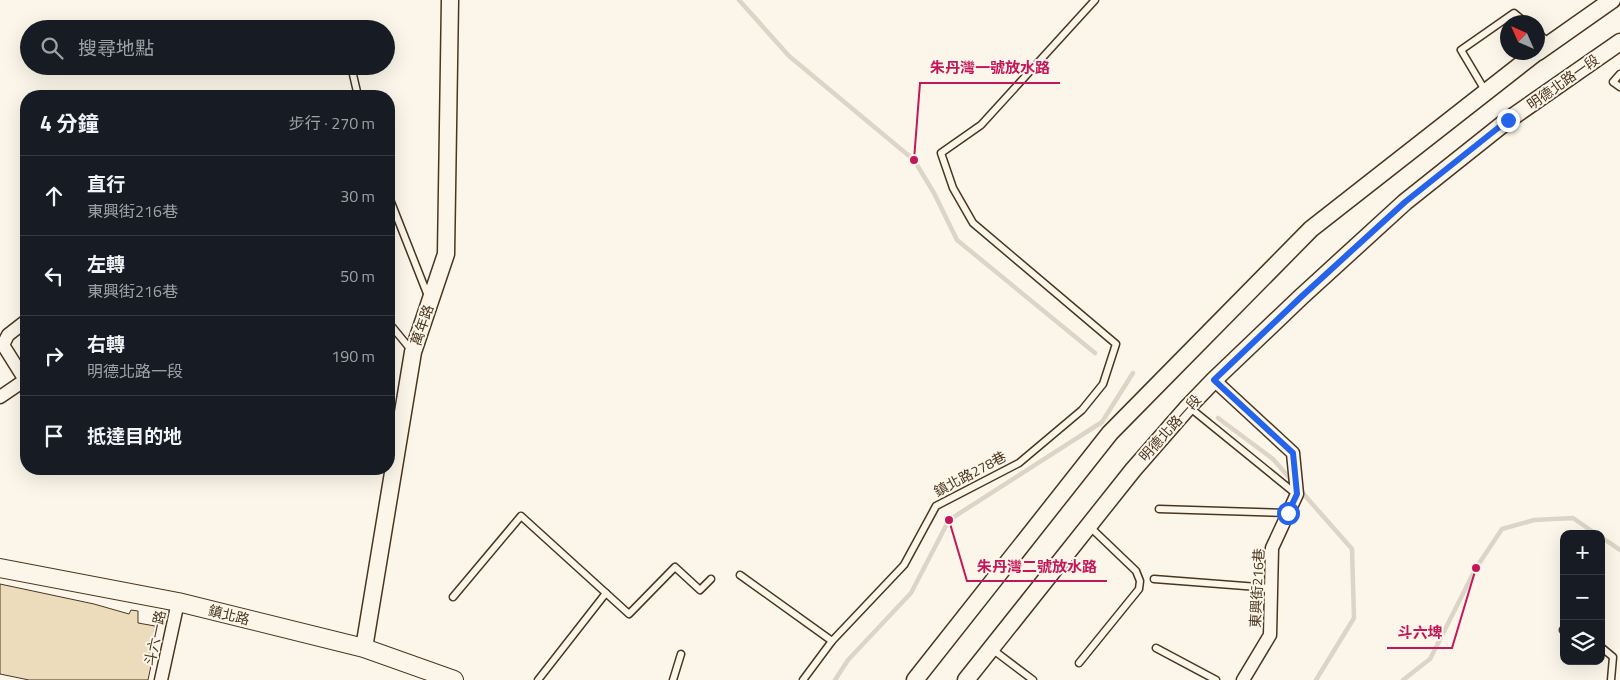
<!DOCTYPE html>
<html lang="zh-TW">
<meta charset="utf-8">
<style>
:root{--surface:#171b24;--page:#20242c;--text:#f1f3f6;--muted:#9ea1a6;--line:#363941}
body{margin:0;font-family:"Titillium Web","Noto Sans TC",sans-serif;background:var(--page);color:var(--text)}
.controls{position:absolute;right:15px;bottom:15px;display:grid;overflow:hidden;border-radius:10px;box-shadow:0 5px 20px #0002}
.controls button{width:45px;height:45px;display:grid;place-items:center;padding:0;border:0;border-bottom:1px solid var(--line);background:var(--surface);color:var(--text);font:25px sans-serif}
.compass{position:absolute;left:1500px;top:15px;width:45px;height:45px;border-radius:50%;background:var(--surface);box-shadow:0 5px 20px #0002;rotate:315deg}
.stop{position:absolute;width:15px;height:15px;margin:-11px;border:4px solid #2563eb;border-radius:50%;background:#fff}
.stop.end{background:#2563eb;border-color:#fff;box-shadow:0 1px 5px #0008}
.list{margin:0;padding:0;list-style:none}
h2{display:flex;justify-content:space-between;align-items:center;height:65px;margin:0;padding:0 20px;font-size:21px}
h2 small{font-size:16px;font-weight:400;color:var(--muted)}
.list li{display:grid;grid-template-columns:32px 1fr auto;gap:15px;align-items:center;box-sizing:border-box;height:80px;padding:0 20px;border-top:1px solid var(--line)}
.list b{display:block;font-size:19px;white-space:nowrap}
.list p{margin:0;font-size:16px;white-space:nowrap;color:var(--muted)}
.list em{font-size:16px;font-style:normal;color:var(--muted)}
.icon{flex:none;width:28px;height:28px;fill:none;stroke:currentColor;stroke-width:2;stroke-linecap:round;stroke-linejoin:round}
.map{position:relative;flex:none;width:1620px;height:680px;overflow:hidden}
.search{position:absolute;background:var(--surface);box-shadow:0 5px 20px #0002;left:20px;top:20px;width:375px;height:55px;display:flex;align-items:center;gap:12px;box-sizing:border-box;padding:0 18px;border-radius:28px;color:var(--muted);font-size:19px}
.panel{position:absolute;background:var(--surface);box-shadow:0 5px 20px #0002;left:20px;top:90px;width:375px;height:385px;border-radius:20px}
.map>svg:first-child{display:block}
</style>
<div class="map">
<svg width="1620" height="680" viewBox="0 0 1620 680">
<rect width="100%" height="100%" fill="#fbf6e9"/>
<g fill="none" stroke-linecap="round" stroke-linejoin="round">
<!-- stream -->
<g stroke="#dcd4c6" stroke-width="4.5">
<polyline points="739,0 789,56 914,160 934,193 957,240 1095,353"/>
<polyline points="1218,418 1273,459 1293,482"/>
<polyline points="1300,490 1352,549 1354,618 1316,680"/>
<polyline points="1601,537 1620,550"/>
<polyline points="835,680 848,660 911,593 949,520 1102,422 1133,373"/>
<polyline points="1403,680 1430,659 1476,568 1502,529 1534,520 1573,518 1596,534"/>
</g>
</g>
<!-- building -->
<polygon fill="#ecdcbc" stroke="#4a3520" points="0,584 94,604 129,614 131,610 138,611 138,623 155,626 149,660 152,661 148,680 29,680 0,674"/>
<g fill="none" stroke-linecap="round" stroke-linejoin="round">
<defs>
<g id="service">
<polyline points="1538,33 1549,43"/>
<polyline points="351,66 358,96"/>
<polyline points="1620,74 1613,82 1620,87"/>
<polyline points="1486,92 1461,50 1514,13 1525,22"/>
<polyline points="389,197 428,296"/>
<polyline points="389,323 412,351"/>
<polyline points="1189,407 1296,494"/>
<polyline points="1159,509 1288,513"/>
<polyline points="740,575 832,641"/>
<polyline points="1154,579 1271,588"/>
<polyline points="453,597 521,516 629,614 675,567 700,590 711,579"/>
<polyline points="1563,630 1564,630"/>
<polyline points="1601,647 1613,657 1611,680"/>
<polyline points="1156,648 1216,680"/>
<polyline points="992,649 1033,680"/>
<polyline points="1079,663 1139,589 1140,581 1136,571 1089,526"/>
<polyline points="538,680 606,593"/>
<polyline points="673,680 681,654"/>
<polyline points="803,680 832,641 904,565 936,506 1019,463 1082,410 1103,384 1116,344 973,223 953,188 941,153 981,125 1095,0"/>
</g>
<g id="minor">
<polyline points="1214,380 1293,453 1297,494 1272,548 1270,635 1243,680"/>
<polyline points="0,397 25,380 3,345 8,335 26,321"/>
<polyline points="161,680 178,602"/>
</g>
<g id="tertiary">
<polyline points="1538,52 1612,0"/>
<polyline points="364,648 413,352 446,254 450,0"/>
<polyline points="915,680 1110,433 1311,229 1537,52"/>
<polyline points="966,680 1133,470 1188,407 1214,380 1301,297 1405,202 1508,120 1620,42"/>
</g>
<polyline id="secondary" points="0,568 178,602 364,648 454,680"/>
</defs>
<!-- service casing -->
<use href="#service" stroke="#4a3520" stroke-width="9"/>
<!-- minor casing -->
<use href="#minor" stroke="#4a3520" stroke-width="15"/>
<!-- tertiary casing -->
<use href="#tertiary" stroke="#4a3520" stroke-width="19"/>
<!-- secondary casing -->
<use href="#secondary" stroke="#4a3520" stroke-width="20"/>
<!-- service -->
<use href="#service" stroke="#fbf6e9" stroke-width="6"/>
<!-- minor -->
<use href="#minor" stroke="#fbf6e9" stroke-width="12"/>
<!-- tertiary -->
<use href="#tertiary" stroke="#fbf6e9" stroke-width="16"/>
<!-- secondary -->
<use href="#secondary" stroke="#fbf6e9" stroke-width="18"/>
</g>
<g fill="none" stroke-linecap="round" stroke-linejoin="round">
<!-- route -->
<polyline stroke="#2563eb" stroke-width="6" points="1288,513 1297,494 1293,453 1214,380 1301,297 1405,202 1508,120"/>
</g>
<g text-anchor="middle" stroke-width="4" stroke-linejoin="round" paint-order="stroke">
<!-- street labels -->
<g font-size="14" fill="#4a3520" stroke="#fbf6e9">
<text transform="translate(1563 82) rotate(-35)" y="5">明德北路一段</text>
<text transform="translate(422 325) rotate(-71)" y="5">萬年路</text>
<text transform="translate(1170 428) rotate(-48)" y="5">明德北路一段</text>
<text transform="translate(970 474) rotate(-28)" y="5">鎮北路278巷</text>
<text transform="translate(1257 588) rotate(-87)" y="5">東興街216巷</text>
<text transform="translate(229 615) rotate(14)" y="5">鎮北路</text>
<text transform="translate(155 638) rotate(-78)" y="5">斗六一路</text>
</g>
</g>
<!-- callouts -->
<path fill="none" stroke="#c2185b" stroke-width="2" d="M914 160L920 83H1060M949 520L967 581H1107M1476 568L1452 648H1387"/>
<g fill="#c2185b" stroke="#fbf6e9" stroke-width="2">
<circle cx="914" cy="160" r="5"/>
<circle cx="949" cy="520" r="5"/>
<circle cx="1476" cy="568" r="5"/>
</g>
<g font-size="15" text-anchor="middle" font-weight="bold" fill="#c2185b" stroke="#fbf6e9" stroke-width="4" stroke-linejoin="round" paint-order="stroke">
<text x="990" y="73">朱丹灣一號放水路</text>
<text x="1037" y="572">朱丹灣二號放水路</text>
<text x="1420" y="638">斗六埤</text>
</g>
</svg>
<div class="controls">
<button>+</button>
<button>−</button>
<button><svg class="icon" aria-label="layers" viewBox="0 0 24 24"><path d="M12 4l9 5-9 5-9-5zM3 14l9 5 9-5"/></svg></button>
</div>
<svg class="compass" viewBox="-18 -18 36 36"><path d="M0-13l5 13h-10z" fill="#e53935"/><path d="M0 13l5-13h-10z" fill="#9ea1a6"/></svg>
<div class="stop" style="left:1288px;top:513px"></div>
<div class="stop end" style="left:1508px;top:120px"></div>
<div class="search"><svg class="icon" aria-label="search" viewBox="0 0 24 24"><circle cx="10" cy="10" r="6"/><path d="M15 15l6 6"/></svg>搜尋地點</div>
<section class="panel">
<h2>4 分鐘<small>步行 · 270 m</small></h2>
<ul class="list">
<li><svg class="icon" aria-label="ahead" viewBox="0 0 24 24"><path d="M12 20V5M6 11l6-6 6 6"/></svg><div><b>直行</b><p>東興街216巷</p></div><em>30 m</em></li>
<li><svg class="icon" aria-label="left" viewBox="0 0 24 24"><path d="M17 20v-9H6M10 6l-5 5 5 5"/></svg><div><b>左轉</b><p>東興街216巷</p></div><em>50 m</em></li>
<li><svg class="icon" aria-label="right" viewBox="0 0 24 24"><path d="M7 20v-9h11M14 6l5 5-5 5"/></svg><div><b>右轉</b><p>明德北路一段</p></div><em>190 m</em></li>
<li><svg class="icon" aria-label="arrive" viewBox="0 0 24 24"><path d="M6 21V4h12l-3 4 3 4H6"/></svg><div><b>抵達目的地</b></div></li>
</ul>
</section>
</div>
